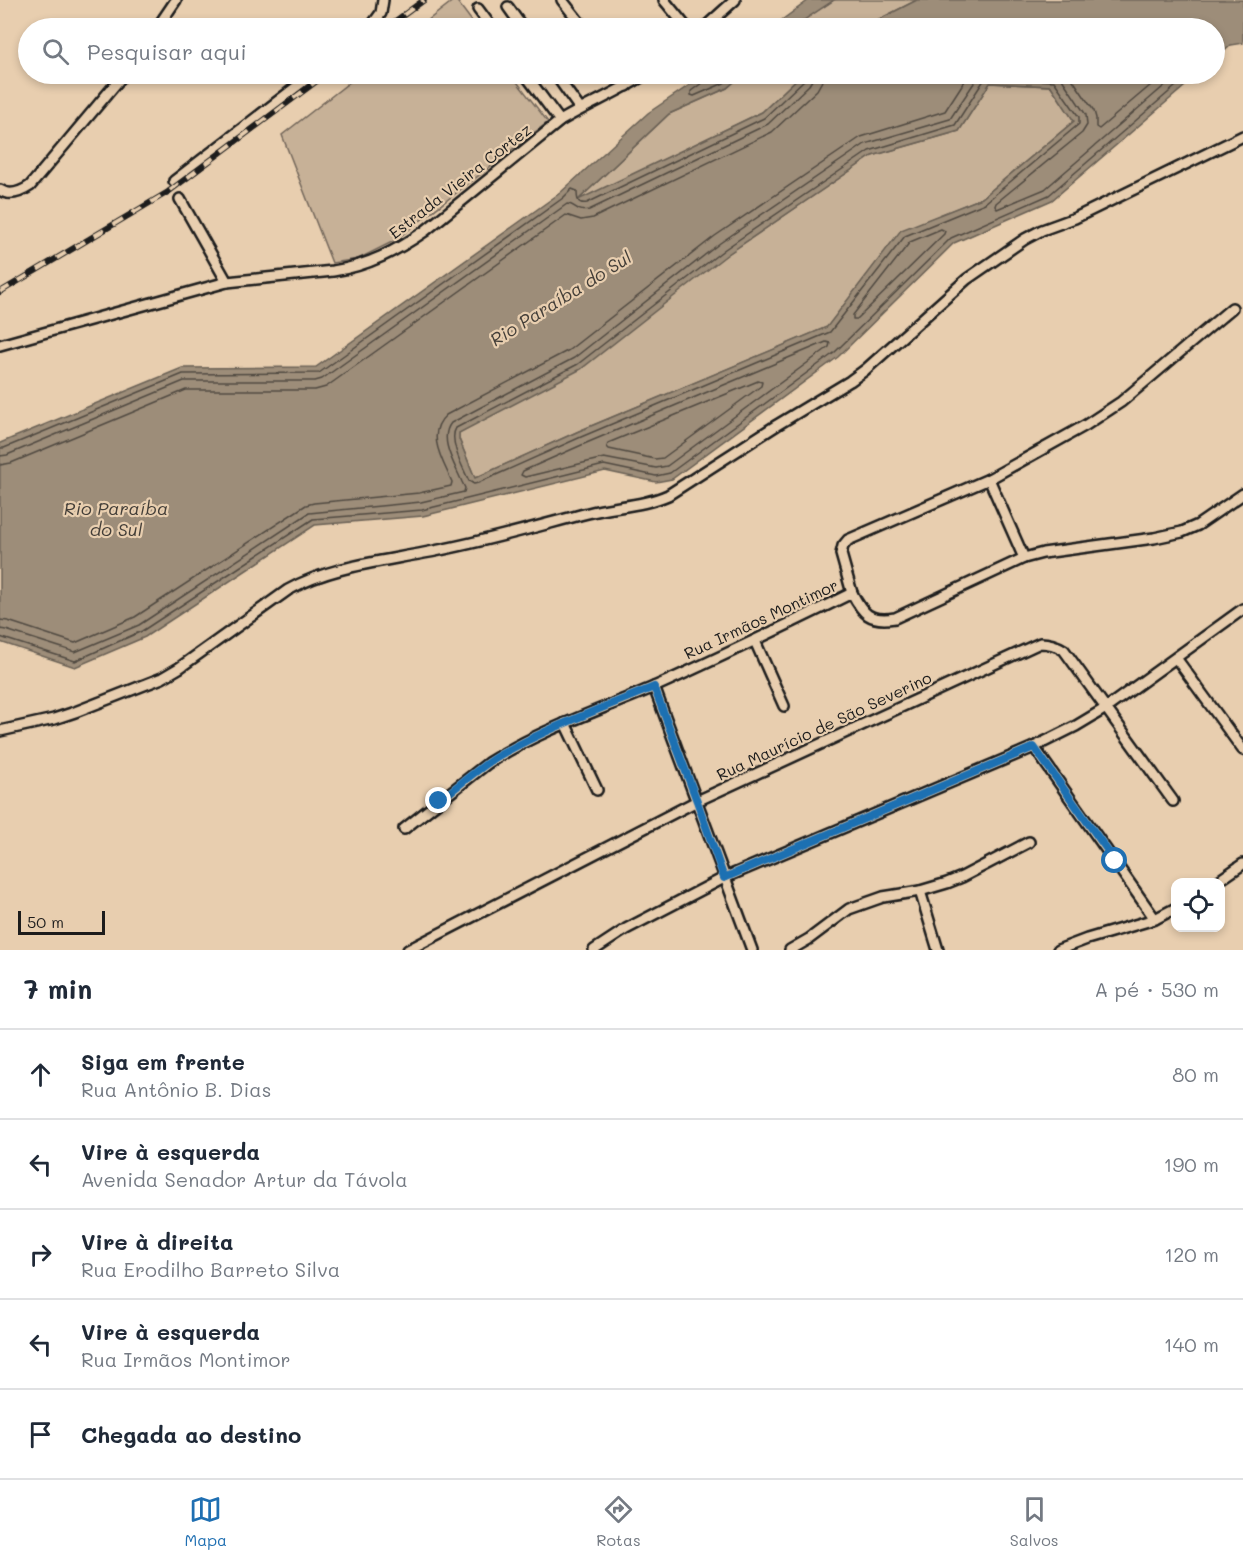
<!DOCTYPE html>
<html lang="pt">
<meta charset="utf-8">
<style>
:root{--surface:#fff;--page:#f2f2f3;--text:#1f2937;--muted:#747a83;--line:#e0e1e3;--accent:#1f6fb2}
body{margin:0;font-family:Mali,sans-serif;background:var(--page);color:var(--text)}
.controls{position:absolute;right:18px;bottom:18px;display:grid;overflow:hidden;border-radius:12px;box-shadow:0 3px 9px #0003}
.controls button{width:54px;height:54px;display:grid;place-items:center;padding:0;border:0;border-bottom:2px solid var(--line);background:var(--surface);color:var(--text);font:30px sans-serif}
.scale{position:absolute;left:18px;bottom:15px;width:87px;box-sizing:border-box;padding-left:6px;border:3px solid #1c1c1c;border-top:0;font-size:16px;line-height:21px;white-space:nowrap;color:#1c1c1c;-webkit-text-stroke:4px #e8ceaf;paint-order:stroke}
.stop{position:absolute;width:18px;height:18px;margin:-14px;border:4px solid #1f6fb2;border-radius:50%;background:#fff}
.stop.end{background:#1f6fb2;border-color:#fff;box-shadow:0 2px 6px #0008}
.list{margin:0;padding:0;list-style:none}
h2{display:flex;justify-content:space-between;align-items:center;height:78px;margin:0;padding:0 24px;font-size:26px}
h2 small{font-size:20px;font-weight:400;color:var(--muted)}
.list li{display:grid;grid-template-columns:39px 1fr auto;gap:18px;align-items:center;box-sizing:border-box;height:90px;padding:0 24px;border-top:2px solid var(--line)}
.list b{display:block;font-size:22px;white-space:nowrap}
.list p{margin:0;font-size:20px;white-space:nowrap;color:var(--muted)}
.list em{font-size:20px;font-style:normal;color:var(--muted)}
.icon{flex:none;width:33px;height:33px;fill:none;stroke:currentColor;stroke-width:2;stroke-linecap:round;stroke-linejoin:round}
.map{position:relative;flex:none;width:1243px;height:950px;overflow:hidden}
.search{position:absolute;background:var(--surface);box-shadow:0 3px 9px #0003;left:18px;right:18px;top:18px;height:66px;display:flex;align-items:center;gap:15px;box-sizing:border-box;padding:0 21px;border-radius:33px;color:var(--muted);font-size:22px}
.sheet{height:528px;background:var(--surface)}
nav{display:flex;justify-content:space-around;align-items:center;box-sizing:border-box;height:84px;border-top:2px solid var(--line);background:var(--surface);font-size:16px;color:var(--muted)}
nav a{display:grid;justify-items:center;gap:3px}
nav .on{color:var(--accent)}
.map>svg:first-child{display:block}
</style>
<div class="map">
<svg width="1243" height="950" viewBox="0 0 1243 950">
<rect width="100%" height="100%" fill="#e8ceaf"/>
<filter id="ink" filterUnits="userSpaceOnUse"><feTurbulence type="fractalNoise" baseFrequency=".0167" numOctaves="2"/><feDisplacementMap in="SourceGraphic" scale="12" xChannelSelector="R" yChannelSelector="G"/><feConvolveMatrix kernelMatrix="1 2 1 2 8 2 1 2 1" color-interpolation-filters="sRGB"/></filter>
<g filter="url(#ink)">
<!-- green -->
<g fill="#c7b197" stroke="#72665a" stroke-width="1.5">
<polygon points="454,0 456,0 477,28 418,28"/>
<polygon points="834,0 917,0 862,28 794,28 804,20"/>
<polygon points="360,74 511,74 548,122 394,241 358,259 332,263 282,135"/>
<polygon points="743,74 802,74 762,112 576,202 669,114 727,88"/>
<polygon points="990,83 1051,86 1074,121 982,198 901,231 827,327 579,431 475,478 459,439 459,433 728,254 872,156 959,131"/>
</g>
<!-- water -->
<g fill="#9d8d79" stroke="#696054" stroke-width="1.5" fill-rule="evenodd">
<polygon points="809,0 834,0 804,20 794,28 771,28"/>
<polygon points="917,0 1243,0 1243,43 1231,45 1215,60 1214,28 862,28"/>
<path d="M706,74H743L727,88L669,114L578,200L762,112L802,74H1199L1052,200L954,243L838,357L672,479L656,482L605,471L423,516L315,525L145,637L75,667L0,642V443L182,368L316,367L560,193L648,113ZM990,83L1051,86L1074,121L982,198L901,230L827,327L579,431L475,478L459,439V433L581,369L728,254L872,156L959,131Z"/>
</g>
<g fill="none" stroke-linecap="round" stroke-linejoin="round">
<!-- shore -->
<g stroke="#504941" stroke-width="1.5">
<polyline points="708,74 706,80 691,91 691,95 694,96 724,83 734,74"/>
<polyline points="1054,74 1062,79 1086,115 1087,125 1082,133 996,203 995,206 997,209 1045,189 1178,74"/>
<polyline points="1069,74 1094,111 1096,118 1096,127 1099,129 1164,74"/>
<path d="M988,77L1054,81L1079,117V124L985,203L905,236L830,332L581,437L478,483L474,484L469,481C463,468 448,440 456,428L578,364L725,249L869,151L955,125L984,80Z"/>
<polygon points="941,229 945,231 944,234 857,319 853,319 853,315 910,242"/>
<polygon points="826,342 830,343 829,347 667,466 656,468 604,458 525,477 521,475 523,471 584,444"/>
<polygon points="758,381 762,382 761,386 663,458 655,459 609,449 607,447 608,443"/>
<path d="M0,448H4L183,374L319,373L563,198L572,189L577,191C577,198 577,205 587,203L764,118L804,80L806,74"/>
<path d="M0,456L7,455L184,381H315L322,379L567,204C576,204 577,213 589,210L768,124L809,85L812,80L813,74"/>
<polyline points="0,465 11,463 186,390 315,390 326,387 566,215 581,220 593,218 772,132 817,90 822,81 822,74"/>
<path d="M0,620L8,621L75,643L135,617L306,505L314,503L419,493L451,486L452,482C443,461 425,434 446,415L569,350L715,236L861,137L945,111L969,74"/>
<path d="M0,629L6,630L75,652L139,625L309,513L421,502L464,492L465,488L462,482C455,465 438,439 451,423L574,358L720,243L865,144L950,119L980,74"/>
<polyline points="0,637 75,661 142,631 313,519 422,510 604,465 656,476 670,473 834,353 951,238 1049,195 1190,74"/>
</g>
<defs>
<g id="minor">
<polyline points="562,0 584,28"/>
<polyline points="664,0 687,28"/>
<polyline points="508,7 523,28"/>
<polyline points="478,9 492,28"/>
<polyline points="157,28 176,0"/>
<polyline points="370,28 381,13 383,0"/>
<polyline points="704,28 735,0"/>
<polyline points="525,74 560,121"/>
<polyline points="555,74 580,109"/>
<polyline points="618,74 627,86"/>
<polyline points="174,181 313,74"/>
<path d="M0,190C10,197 21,192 30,186L124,74"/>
<polyline points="180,199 227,282"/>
<path d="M0,345L227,282L333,271C368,266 396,251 425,231L560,121C588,104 619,92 646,74"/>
<polyline points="989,479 1024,558"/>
<polyline points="852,593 841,554 843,546 848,540 989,479 1086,425 1121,402 1232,308"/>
<polyline points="755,641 784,706"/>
<polyline points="1176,658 1243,750"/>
<polyline points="654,687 752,950"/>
<polyline points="565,723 597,790"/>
<path d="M0,731L54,719L75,712L162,678L179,668L288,590C329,567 378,562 424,553C480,543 534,527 588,513C615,506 643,506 668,495L777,425L850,381L865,370L967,279L1025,239L1042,230L1075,218L1243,136"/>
<polyline points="1034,747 1155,919"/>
<path d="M404,829L488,763C539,730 598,711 654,687C721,657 787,625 852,593C863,614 869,622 895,618L1024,558L1043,553L1154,538L1182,532L1198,525L1243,494"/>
<polyline points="1217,882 1243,864"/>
<polyline points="920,891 938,950"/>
<path d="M408,950L697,801L1040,643C1050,643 1056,645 1064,650L1173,801"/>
<polyline points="594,950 626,929 724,878 1034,747 1076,726 1106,708 1243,609"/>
<polyline points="790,950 809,939 849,909 883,897 920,891 947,883 962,877 1029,842"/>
<polyline points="1058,950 1087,939 1155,919 1176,908"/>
</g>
</defs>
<!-- minor casing -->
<use href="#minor" stroke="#1c1c1c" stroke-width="14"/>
<!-- minor -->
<use href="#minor" stroke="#e8ceaf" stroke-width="9"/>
<defs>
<g id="rail">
<polyline points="386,28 424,0"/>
<polyline points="0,292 168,192 326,74"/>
</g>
</defs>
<!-- rail casing -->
<use href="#rail" stroke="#1c1c1c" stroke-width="6"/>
<!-- rail -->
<use href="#rail" stroke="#e8ceaf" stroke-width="4" stroke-dasharray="11" stroke-linecap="butt"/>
</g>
</g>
<g fill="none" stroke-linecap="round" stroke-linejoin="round" filter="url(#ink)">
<!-- route -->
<path stroke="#1f6fb2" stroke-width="8" d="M439,801C458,786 477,769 498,756C547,728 602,708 654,687L697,801L724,878L1034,747L1115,861"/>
</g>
<g text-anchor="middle" stroke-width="4.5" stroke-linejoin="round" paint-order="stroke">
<!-- street labels -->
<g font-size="16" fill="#1c1c1c" stroke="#e8ceaf">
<text transform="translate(460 181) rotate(-38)" y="6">Estrada Vieira Cortez</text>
<text transform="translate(761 619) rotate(-25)" y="6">Rua Irmãos Montimor</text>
<text transform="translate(824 726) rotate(-25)" y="6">Rua Maurício de São Severino</text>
</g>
<!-- water labels -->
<g font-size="18" font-style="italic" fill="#433e38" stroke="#e8ceaf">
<text transform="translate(561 299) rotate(-32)" y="6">Rio Paraíba do Sul</text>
<text x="116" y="515">Rio Paraíba<tspan x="116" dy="21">do Sul</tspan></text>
</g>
</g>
</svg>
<div class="controls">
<button><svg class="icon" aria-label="locate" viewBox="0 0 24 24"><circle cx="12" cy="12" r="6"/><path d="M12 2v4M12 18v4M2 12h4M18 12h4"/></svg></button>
</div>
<div class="scale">50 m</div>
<div class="stop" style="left:1115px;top:861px"></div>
<div class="stop end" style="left:439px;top:801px"></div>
<div class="search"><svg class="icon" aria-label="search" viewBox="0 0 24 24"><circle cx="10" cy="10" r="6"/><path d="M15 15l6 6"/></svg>Pesquisar aqui</div>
</div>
<section class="sheet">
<h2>7 min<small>A pé · 530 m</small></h2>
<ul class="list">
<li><svg class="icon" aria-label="ahead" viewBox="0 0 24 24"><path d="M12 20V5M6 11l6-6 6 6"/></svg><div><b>Siga em frente</b><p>Rua Antônio B. Dias</p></div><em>80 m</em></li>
<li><svg class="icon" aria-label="left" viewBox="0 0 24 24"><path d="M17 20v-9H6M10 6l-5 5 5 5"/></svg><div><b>Vire à esquerda</b><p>Avenida Senador Artur da Távola</p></div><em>190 m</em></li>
<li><svg class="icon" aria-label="right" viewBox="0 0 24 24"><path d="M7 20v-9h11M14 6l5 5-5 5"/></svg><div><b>Vire à direita</b><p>Rua Erodilho Barreto Silva</p></div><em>120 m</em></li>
<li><svg class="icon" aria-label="left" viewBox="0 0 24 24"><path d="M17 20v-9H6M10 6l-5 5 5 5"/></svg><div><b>Vire à esquerda</b><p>Rua Irmãos Montimor</p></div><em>140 m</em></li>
<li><svg class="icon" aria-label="arrive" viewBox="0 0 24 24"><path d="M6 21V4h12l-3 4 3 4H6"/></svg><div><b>Chegada ao destino</b></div></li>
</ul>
</section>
<nav>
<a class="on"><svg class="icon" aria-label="map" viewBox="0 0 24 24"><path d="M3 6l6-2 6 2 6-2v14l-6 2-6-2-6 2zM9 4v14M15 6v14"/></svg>Mapa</a>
<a><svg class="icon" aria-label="directions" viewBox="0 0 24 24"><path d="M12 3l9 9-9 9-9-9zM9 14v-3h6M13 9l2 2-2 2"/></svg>Rotas</a>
<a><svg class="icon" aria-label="saved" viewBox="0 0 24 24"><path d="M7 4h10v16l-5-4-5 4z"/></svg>Salvos</a>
</nav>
